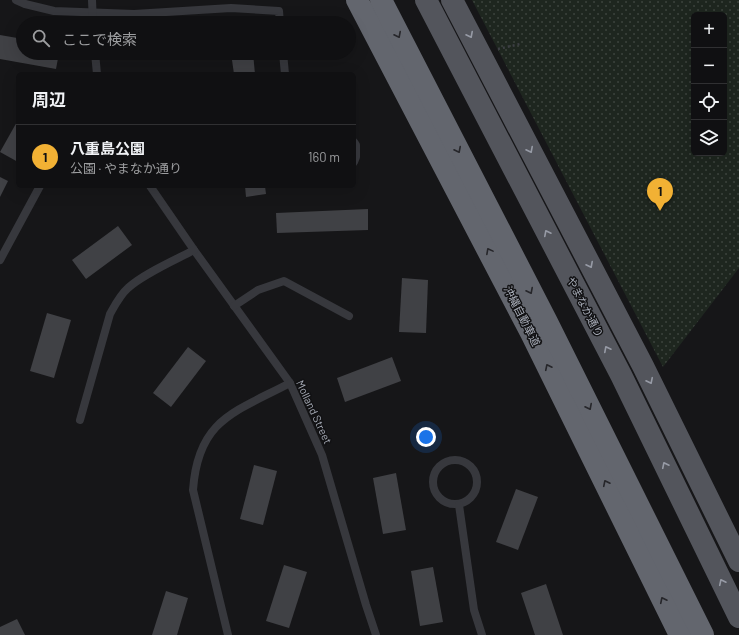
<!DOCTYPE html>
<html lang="ja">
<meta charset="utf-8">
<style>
:root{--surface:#101012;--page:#19191b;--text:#f1f3f6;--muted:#9c9d9f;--line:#303032;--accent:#f2b134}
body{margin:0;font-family:Barlow,"Noto Sans JP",sans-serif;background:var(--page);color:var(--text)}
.controls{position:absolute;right:12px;top:12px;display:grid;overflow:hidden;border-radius:6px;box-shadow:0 4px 16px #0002}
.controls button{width:36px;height:36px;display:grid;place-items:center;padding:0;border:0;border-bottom:1px solid var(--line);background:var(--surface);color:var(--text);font:20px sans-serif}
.you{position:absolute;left:426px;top:437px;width:14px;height:14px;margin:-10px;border:3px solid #fff;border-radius:50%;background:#1a73e8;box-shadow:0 0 0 6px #1a73e833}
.badge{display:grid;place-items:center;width:26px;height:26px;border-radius:50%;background:var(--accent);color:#111;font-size:13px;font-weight:700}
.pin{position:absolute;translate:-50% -33px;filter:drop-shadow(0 1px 2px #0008)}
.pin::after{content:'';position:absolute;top:21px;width:14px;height:12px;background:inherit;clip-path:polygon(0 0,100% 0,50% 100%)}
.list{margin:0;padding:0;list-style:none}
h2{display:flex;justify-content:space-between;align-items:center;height:52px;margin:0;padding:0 16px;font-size:17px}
h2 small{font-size:13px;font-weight:400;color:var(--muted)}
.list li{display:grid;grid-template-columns:26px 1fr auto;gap:12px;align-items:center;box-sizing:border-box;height:64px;padding:0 16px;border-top:1px solid var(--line)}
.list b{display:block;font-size:15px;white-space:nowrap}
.list p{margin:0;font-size:13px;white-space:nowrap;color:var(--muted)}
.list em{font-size:13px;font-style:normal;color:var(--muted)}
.icon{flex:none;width:22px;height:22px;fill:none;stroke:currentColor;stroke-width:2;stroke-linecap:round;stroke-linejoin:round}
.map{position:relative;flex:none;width:739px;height:635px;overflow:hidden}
.search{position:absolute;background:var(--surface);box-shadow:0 4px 16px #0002;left:16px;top:16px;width:340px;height:44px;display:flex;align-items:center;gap:10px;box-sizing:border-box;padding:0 14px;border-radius:22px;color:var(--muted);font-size:15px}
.panel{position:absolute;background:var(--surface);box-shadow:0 4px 16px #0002;left:16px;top:72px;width:340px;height:116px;border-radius:6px}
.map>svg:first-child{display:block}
</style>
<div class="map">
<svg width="739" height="635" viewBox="0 0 739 635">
<defs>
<pattern id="park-dots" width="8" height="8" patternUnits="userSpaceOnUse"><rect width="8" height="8" fill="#1e261f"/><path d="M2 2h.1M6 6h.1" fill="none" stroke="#3c433d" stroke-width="1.8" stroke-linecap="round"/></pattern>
</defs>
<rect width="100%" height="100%" fill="#161618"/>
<!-- park -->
<path fill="url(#park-dots)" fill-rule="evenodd" d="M472,0H739V268L663,367ZM694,15H724V153H694Z"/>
<!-- building -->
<g fill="#404145">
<polygon points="0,35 23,39 23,53 59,53 56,69 0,59"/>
<polygon points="231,53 253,53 255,74 234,74"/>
<polygon points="18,120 18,162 0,152"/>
<polygon points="0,177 8,181 0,197"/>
<polygon points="245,186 265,186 266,194 246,197"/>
<polygon points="368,209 368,230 277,233 276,213"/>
<polygon points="118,226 132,245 86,279 72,260"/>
<polygon points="402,278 428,280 426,333 399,332"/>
<polygon points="47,313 71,320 54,378 30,371"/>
<polygon points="188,347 206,361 171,407 153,393"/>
<polygon points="392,357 401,381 345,402 337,378"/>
<polygon points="254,465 277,471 263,525 240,519"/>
<polygon points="396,473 406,530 383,534 373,478"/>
<polygon points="516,489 538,497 518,550 496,542"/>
<polygon points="284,565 307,572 289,628 266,621"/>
<polygon points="433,567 443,622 420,626 411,571"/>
<polygon points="546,584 563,635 535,635 521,593"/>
<polygon points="166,591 188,598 177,635 152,635"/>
<polygon points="17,619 25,635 0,635 0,627"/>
</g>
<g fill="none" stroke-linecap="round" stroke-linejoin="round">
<!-- path -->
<polyline stroke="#3d3f44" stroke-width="2.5" stroke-dasharray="2 3" stroke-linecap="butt" points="498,49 520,44"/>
<!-- service -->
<g stroke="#37383d" stroke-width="8">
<polyline points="16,0 25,4 54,11 134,14 231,8 279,11 280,23"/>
<polyline points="92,0 93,23"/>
<polyline points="95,53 97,74"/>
<polyline points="283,53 285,74"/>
<polyline points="354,142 356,145 356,157 354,162"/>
<polyline points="150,186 194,250 290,383 322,455 366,605 376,635"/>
<polyline points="0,260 40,186"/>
<polyline points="234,306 258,290 284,281 349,316"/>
<path d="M80,420L110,314C115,305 120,295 128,288C143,274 175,260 194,250"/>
<circle cx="455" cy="482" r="22"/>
<polyline points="459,505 474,610 482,635"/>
<path d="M228,635L193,490C198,419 235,412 290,383"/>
</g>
<!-- primary -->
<g stroke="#53555c" stroke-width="22">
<polyline points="426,0 621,375 739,617"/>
<polyline points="452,0 643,366 739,561"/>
</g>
<!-- motorway -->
<g stroke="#63666e" stroke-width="22">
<polyline points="357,0 531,333 680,635"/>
<polyline points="381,0 547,322 703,635"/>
</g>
</g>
<!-- one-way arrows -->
<defs><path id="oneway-chevron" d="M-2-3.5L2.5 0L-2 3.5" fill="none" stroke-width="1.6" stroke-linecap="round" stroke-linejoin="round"/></defs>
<g stroke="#26262a">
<use href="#oneway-chevron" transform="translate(398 35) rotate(63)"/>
<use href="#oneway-chevron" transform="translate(458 150) rotate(63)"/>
<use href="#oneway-chevron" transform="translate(489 251) rotate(-118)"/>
<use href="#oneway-chevron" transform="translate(530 291) rotate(63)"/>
<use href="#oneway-chevron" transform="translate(548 367) rotate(-116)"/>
<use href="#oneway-chevron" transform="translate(589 407) rotate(63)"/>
<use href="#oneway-chevron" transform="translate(606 483) rotate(-116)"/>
<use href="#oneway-chevron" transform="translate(663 600) rotate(-116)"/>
</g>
<g stroke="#979ba6">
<use href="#oneway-chevron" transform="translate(470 35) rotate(63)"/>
<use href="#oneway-chevron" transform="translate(530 150) rotate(63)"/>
<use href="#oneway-chevron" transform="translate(547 233) rotate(-117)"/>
<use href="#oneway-chevron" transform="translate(590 265) rotate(63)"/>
<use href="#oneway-chevron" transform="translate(607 349) rotate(-117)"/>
<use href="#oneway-chevron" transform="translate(650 381) rotate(64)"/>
<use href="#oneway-chevron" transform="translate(665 465) rotate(-116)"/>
<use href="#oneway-chevron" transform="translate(722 582) rotate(-116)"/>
</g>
<g text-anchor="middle" stroke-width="3" stroke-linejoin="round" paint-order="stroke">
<!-- street labels -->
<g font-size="11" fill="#a8adb8" stroke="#111113">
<text transform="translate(585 307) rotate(63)" y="4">やまなか通り</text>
<text transform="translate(522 316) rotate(63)" y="4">沖縄自動車道</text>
<text transform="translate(314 412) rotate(65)" y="4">Molland Street</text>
</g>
</g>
</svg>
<div class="controls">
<button>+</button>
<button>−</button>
<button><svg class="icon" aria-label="locate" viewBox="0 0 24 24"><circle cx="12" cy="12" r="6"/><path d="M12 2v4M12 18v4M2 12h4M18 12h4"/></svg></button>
<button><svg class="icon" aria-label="layers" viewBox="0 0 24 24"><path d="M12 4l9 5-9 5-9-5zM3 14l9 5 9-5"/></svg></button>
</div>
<div class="you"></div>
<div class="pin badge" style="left:660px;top:211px">1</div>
<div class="search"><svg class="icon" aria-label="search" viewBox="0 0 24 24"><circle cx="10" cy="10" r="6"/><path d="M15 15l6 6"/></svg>ここで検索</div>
<section class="panel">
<h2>周辺<small></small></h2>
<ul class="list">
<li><span class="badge">1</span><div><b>八重島公園</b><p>公園 · やまなか通り</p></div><em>160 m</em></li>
</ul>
</section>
</div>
